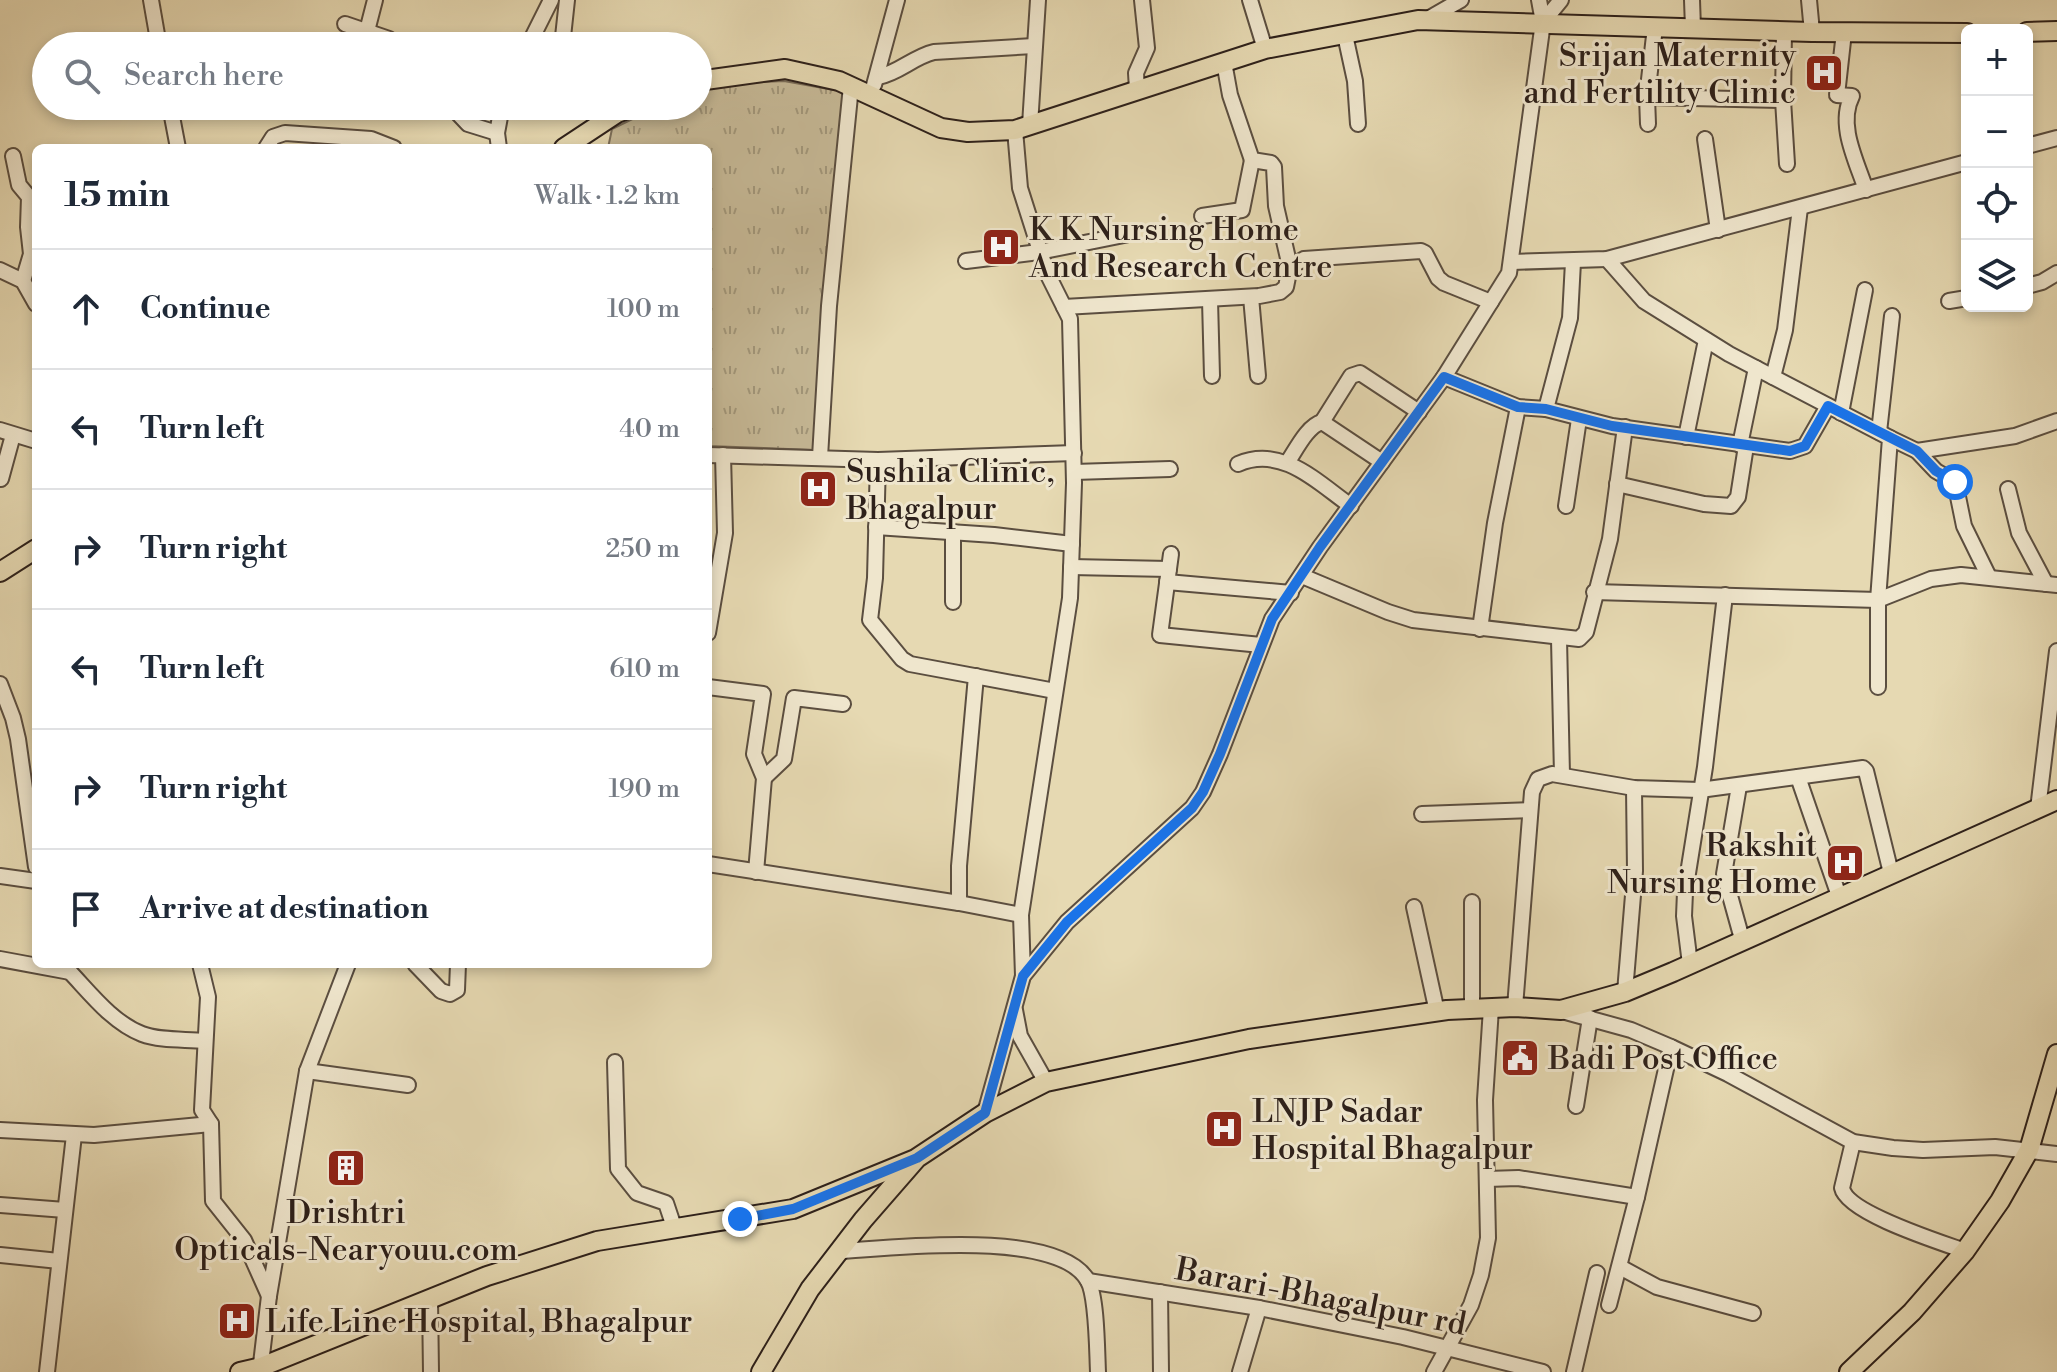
<!DOCTYPE html>
<meta charset="utf-8">
<style>
:root{--surface:#fff;--page:#f2f2f3;--text:#1f2937;--muted:#747a83;--line:#e0e1e3}
body{margin:0;font-family:"Libre Bodoni",serif;background:var(--page);color:var(--text)}
.controls{position:absolute;right:24px;top:24px;display:grid;overflow:hidden;border-radius:12px;box-shadow:0 4px 12px #0003}
.controls button{width:72px;height:72px;display:grid;place-items:center;padding:0;border:0;border-bottom:2px solid var(--line);background:var(--surface);color:var(--text);font:40px sans-serif}
.stop{position:absolute;width:24px;height:24px;margin:-18px;border:6px solid #1a73e8;border-radius:50%;background:#fff}
.stop.end{background:#1a73e8;border-color:#fff;box-shadow:0 2px 8px #0008}
.list{margin:0;padding:0;list-style:none}
h2{display:flex;justify-content:space-between;align-items:center;height:104px;margin:0;padding:0 32px;font-size:34px}
h2 small{font-size:26px;font-weight:400;color:var(--muted)}
.list li{display:grid;grid-template-columns:52px 1fr auto;gap:24px;align-items:center;box-sizing:border-box;height:120px;padding:0 32px;border-top:2px solid var(--line)}
.list b{display:block;font-size:30px;white-space:nowrap}
.list em{font-size:26px;font-style:normal;color:var(--muted)}
.icon{flex:none;width:44px;height:44px;fill:none;stroke:currentColor;stroke-width:2;stroke-linecap:round;stroke-linejoin:round}
.map{position:relative;flex:none;width:2057px;height:1372px;overflow:hidden}
.search{position:absolute;background:var(--surface);box-shadow:0 4px 12px #0003;left:32px;top:32px;width:680px;height:88px;display:flex;align-items:center;gap:20px;box-sizing:border-box;padding:0 28px;border-radius:44px;color:var(--muted);font-size:30px}
.panel{position:absolute;background:var(--surface);box-shadow:0 4px 12px #0003;left:32px;top:144px;width:680px;height:824px;border-radius:12px}
.map>svg:first-child{display:block}
</style>
<div class="map">
<svg width="2057" height="1372" viewBox="0 0 2057 1372">
<defs>
<pattern id="park-tufts" width="24" height="20" patternUnits="userSpaceOnUse" patternTransform="scale(2)"><rect width="24" height="20" fill="#c7ba98"/><path d="M3 7l-1-3M5 7V3M7 7l1-3M15 17l-1-3M17 17v-4M19 17l1-3" fill="none" stroke="#a2977b"/></pattern>
</defs>
<rect width="100%" height="100%" fill="#e6d9b2"/>
<filter id="stains"><feTurbulence type="fractalNoise" baseFrequency=".0025" numOctaves="4"/><feColorMatrix values="0 0 0 0 .2 0 0 0 0 .09 0 0 0 0 .02 0 0 0 .5 -.17"/></filter>
<radialGradient id="worn" r=".72"><stop offset=".6" stop-color="#630" stop-opacity="0"/><stop offset="1" stop-color="#630" stop-opacity=".3"/></radialGradient>
<!-- park -->
<polygon fill="url(#park-tufts)" stroke="#7a6d59" stroke-width="2" points="784,81 845,92 814,450 708,446 708,148 608,148 612,129 659,106 698,106 698,90 721,84"/>
<g fill="none" stroke-linecap="round" stroke-linejoin="round">
<defs>
<g id="minor">
<polyline points="151,0 159,46"/>
<polyline points="1250,0 1265,49"/>
<polyline points="1692,0 1693,28"/>
<polyline points="1809,0 1812,32"/>
<polyline points="1426,20 1461,0"/>
<polyline points="1543,22 1561,0"/>
<polyline points="345,24 389,39 397,46"/>
<polyline points="367,31 375,0"/>
<polyline points="1784,31 1783,100 1787,164"/>
<path d="M1844,32L1837,95L1852,96C1837,125 1857,162 1866,190"/>
<polyline points="1345,35 1355,81 1358,124"/>
<polyline points="528,46 551,0"/>
<polyline points="562,46 567,0"/>
<polyline points="1224,62 1230,95 1252,160 1271,163 1274,167 1276,206 1290,267"/>
<path d="M878,77C899,73 913,57 934,52L1034,46"/>
<polyline points="874,85 897,0"/>
<polyline points="1137,89 1136,73 1147,48 1142,0"/>
<polyline points="1647,97 1783,100"/>
<polyline points="170,106 178,148"/>
<polyline points="451,106 468,124 497,133"/>
<polyline points="1648,124 1647,97 1655,27"/>
<polyline points="1030,125 1038,0"/>
<polyline points="1015,130 1020,188 1047,273 1070,319 1074,483 1070,598 1021,915 1023,976"/>
<polyline points="1705,139 1718,230"/>
<polyline points="2027,146 2057,138"/>
<polyline points="266,148 273,137 285,133 371,139 394,148"/>
<polyline points="499,148 497,133 502,106"/>
<polyline points="13,156 19,185 29,197 28,227 31,254 23,281"/>
<polyline points="1202,216 1242,210 1252,160"/>
<polyline points="1607,259 1644,301 1729,354 1890,438 1878,600 1878,687"/>
<polyline points="966,261 1039,252 1129,234"/>
<polyline points="1512,262 1607,259 1967,162"/>
<polyline points="0,270 23,281 36,304"/>
<polyline points="2027,286 2042,282 2057,273"/>
<polyline points="1251,297 1258,376"/>
<polyline points="1210,300 1212,376"/>
<polyline points="1949,301 1967,298"/>
<polyline points="1064,307 1259,296 1280,292 1286,287 1290,267 1304,259 1421,251 1425,253 1438,278 1444,283 1491,302"/>
<polyline points="1444,377 1518,407 1546,409 1612,426 1790,451 1805,446 1828,406"/>
<polyline points="1773,377 1785,330 1800,208"/>
<polyline points="1546,409 1570,318 1573,262"/>
<polyline points="1841,413 1865,290"/>
<polyline points="1322,422 1351,376 1360,373 1419,412"/>
<polyline points="0,430 36,441"/>
<polyline points="1879,432 1892,316"/>
<polyline points="1686,437 1706,340"/>
<polyline points="1890,438 1917,451 1936,471 1955,482 1964,526 1989,577"/>
<polyline points="1740,445 1756,368"/>
<polyline points="1917,451 2015,436 2057,421"/>
<polyline points="708,455 878,460 1074,453"/>
<polyline points="820,457 829,306 851,86"/>
<polyline points="878,460 875,578 870,620 902,659 910,664 1055,691"/>
<path d="M1287,463C1296,450 1307,426 1322,422L1382,462"/>
<path d="M1238,464C1282,445 1317,482 1351,506"/>
<polyline points="1074,472 1170,469"/>
<polyline points="1,479 13,435"/>
<polyline points="1617,484 1704,504 1731,506 1738,497 1746,446"/>
<polyline points="2008,489 2019,533 2046,584"/>
<polyline points="1566,506 1579,419"/>
<polyline points="876,527 994,535 1072,544"/>
<polyline points="953,532 953,602"/>
<polyline points="1171,554 1160,635 1261,645"/>
<polyline points="1071,567 1169,569"/>
<polyline points="1302,576 1388,612 1413,620 1579,639 1586,632 1610,539 1625,427"/>
<polyline points="1167,582 1291,593"/>
<polyline points="1594,592 1878,600 1931,579 1961,575 2057,585"/>
<polyline points="1480,629 1495,523 1518,407"/>
<polyline points="708,633 725,533 723,455"/>
<polyline points="1559,639 1562,775"/>
<polyline points="0,684 13,718 18,739 36,867"/>
<polyline points="708,687 763,694 754,754 764,778 756,872"/>
<polyline points="1798,777 1839,896"/>
<polyline points="764,778 784,759 794,698 843,704"/>
<polyline points="1739,786 1724,874 1742,939"/>
<polyline points="2038,809 2057,651"/>
<polyline points="1422,814 1530,810"/>
<polyline points="708,864 959,903 1021,915"/>
<polyline points="0,876 36,881"/>
<polyline points="1472,902 1472,1009"/>
<polyline points="959,903 959,866 976,676"/>
<polyline points="1414,907 1437,1012"/>
<polyline points="0,959 70,972"/>
<path d="M66,964L70,972C90,993 113,1023 142,1034C161,1041 184,1039 205,1041"/>
<polyline points="200,964 208,997 202,1110 211,1124 213,1201 244,1240 269,1296"/>
<polyline points="415,964 441,991 450,994 457,990 458,964"/>
<polyline points="1690,964 1684,916 1685,892 1705,767 1725,595"/>
<polyline points="1625,992 1635,871 1634,788"/>
<polyline points="1515,1007 1532,792 1538,779 1552,774 1634,788 1700,790 1863,768 1866,771 1891,873"/>
<polyline points="1015,1010 1020,1036 1046,1082"/>
<polyline points="1562,1011 1631,1030 1671,1047 1728,1074 1853,1142 1893,1148 1923,1150 1995,1147 2057,1154"/>
<polyline points="615,1062 618,1169 637,1193 666,1203 674,1227"/>
<polyline points="307,1071 408,1085"/>
<polyline points="1576,1106 1590,1018"/>
<polyline points="985,1113 1023,976 1067,922 1192,808 1203,792 1220,754 1272,619 1320,547 1444,377 1509,273 1543,22 1539,0"/>
<polyline points="0,1130 94,1135 211,1124"/>
<path d="M1853,1142L1842,1188C1847,1213 1940,1242 1965,1251"/>
<polyline points="1487,1179 1518,1178 1637,1197"/>
<polyline points="0,1205 65,1210"/>
<path d="M840,1251C892,1248 1059,1228 1088,1281C1097,1297 1097,1352 1098,1372"/>
<polyline points="0,1255 59,1261"/>
<polyline points="1620,1267 1657,1287 1753,1313"/>
<polyline points="1088,1281 1259,1308 1403,1337 1543,1372"/>
<polyline points="1160,1292 1161,1372"/>
<polyline points="430,1299 431,1372"/>
<polyline points="1609,1305 1637,1197 1671,1047"/>
<polyline points="47,1372 74,1135"/>
<polyline points="260,1372 269,1296 307,1071 348,964"/>
<polyline points="1240,1372 1259,1308"/>
<polyline points="1434,1372 1471,1305 1481,1275 1488,1238 1485,1100 1491,1008"/>
<polyline points="1574,1372 1597,1273"/>
</g>
<g id="major">
<polyline points="2027,32 2057,31"/>
<polyline points="698,81 785,69 839,81 941,128 968,132 1015,130 1265,49 1418,20 1812,32 1967,33"/>
<polyline points="564,148 617,113 635,106"/>
<polyline points="0,572 36,549"/>
<polyline points="240,1372 261,1367 487,1276 597,1241 793,1209 913,1160"/>
<polyline points="761,1372 810,1289 863,1220 917,1158 985,1113 1046,1082 1249,1039 1447,1010 1515,1007 1561,1010 1625,992 1673,972 2057,800"/>
<polyline points="1849,1372 1912,1312 1965,1251 2000,1201 2029,1150 2057,1054"/>
</g>
</defs>
<!-- minor casing -->
<use href="#minor" stroke="#5b4e40" stroke-width="18"/>
<!-- major casing -->
<use href="#major" stroke="#2d201a" stroke-width="22"/>
<!-- minor -->
<use href="#minor" stroke="#efe6cd" stroke-width="14"/>
<!-- major -->
<use href="#major" stroke="#e6d9b2" stroke-width="18"/>
</g>
<g fill="none" stroke-linecap="round" stroke-linejoin="round">
<!-- route -->
<polyline stroke="#1a73e8" stroke-width="10" points="740,1219 793,1209 917,1158 985,1113 1023,976 1067,922 1192,808 1203,792 1220,754 1272,619 1320,547 1444,377 1518,407 1546,409 1612,426 1790,451 1805,446 1828,406 1917,451 1936,471 1955,482"/>
</g>
<!-- icons -->
<defs>
<symbol id="hospital-square" viewBox="-11 -11 22 22"><rect x="-9" y="-9" width="18" height="18" rx="4" fill="#8f2418" stroke="#efe6cd"/><path d="M-5-5h3v3.5h4V-5h3V5h-3V1.5h-4V5h-3Z" fill="#fff"/></symbol>
<symbol id="civic-square" viewBox="-11 -11 22 22"><rect x="-9" y="-9" width="18" height="18" rx="4" fill="#8f2418" stroke="#efe6cd"/><path d="M-.6-6.5H3V-4.5H.6V-3L4-1V1h2V6H-6V1h2V-1L-.6-3ZM-1.2 2.5V6h2.4V2.5Z" fill="#fff"/></symbol>
<symbol id="building-square" viewBox="-11 -11 22 22"><rect x="-9" y="-9" width="18" height="18" rx="4" fill="#8f2418" stroke="#efe6cd"/><path d="M-4-6H4V6H1V3H-1V6H-4ZM-2.5-4.3h1.7v1.8h-1.7ZM.8-4.3h1.7v1.8H.8ZM-2.5-1h1.7V.8h-1.7ZM.8-1h1.7V.8H.8Z" fill="#fff"/></symbol>
</defs>
<g fill-rule="evenodd">
<use href="#hospital-square" x="1802" y="51" width="44" height="44"/>
<use href="#hospital-square" x="979" y="225" width="44" height="44"/>
<use href="#hospital-square" x="796" y="467" width="44" height="44"/>
<use href="#hospital-square" x="1823" y="841" width="44" height="44"/>
<use href="#civic-square" x="1498" y="1036" width="44" height="44"/>
<use href="#hospital-square" x="1202" y="1107" width="44" height="44"/>
<use href="#building-square" x="324" y="1146" width="44" height="44"/>
<use href="#hospital-square" x="215" y="1299" width="44" height="44"/>
</g>
<g text-anchor="middle" stroke-width="6" stroke-linejoin="round" paint-order="stroke">
<!-- poi labels -->
<g font-size="32" fill="#2d201a" stroke="#efe6cd" text-anchor="start">
<text x="1796" y="66" text-anchor="end">Srijan Maternity<tspan x="1796" dy="37">and Fertility Clinic</tspan></text>
<text x="1029" y="240">K K Nursing Home<tspan x="1029" dy="37">And Research Centre</tspan></text>
<text x="846" y="482">Sushila Clinic,<tspan x="846" dy="37">Bhagalpur</tspan></text>
<text x="1817" y="856" text-anchor="end">Rakshit<tspan x="1817" dy="37">Nursing Home</tspan></text>
<text x="1548" y="1069">Badi Post Office</text>
<text x="1252" y="1122">LNJP Sadar<tspan x="1252" dy="37">Hospital Bhagalpur</tspan></text>
<text x="346" y="1223" text-anchor="middle">Drishtri<tspan x="346" dy="37">Opticals-Nearyouu.com</tspan></text>
<text x="265" y="1332">Life Line Hospital, Bhagalpur</text>
</g>
<!-- street labels -->
<g font-size="32" fill="#2d201a" stroke="#efe6cd">
<text transform="translate(1321 1296) rotate(11)" y="11">Barari-Bhagalpur rd</text>
</g>
</g>
<rect width="100%" height="100%" filter="url(#stains)"/>
<rect width="100%" height="100%" fill="url(#worn)"/>
</svg>
<div class="controls">
<button>+</button>
<button>−</button>
<button><svg class="icon" aria-label="locate" viewBox="0 0 24 24"><circle cx="12" cy="12" r="6"/><path d="M12 2v4M12 18v4M2 12h4M18 12h4"/></svg></button>
<button><svg class="icon" aria-label="layers" viewBox="0 0 24 24"><path d="M12 4l9 5-9 5-9-5zM3 14l9 5 9-5"/></svg></button>
</div>
<div class="stop" style="left:1955px;top:482px"></div>
<div class="stop end" style="left:740px;top:1219px"></div>
<div class="search"><svg class="icon" aria-label="search" viewBox="0 0 24 24"><circle cx="10" cy="10" r="6"/><path d="M15 15l6 6"/></svg>Search here</div>
<section class="panel">
<h2>15 min<small>Walk · 1.2 km</small></h2>
<ul class="list">
<li><svg class="icon" aria-label="ahead" viewBox="0 0 24 24"><path d="M12 20V5M6 11l6-6 6 6"/></svg><div><b>Continue</b></div><em>100 m</em></li>
<li><svg class="icon" aria-label="left" viewBox="0 0 24 24"><path d="M17 20v-9H6M10 6l-5 5 5 5"/></svg><div><b>Turn left</b></div><em>40 m</em></li>
<li><svg class="icon" aria-label="right" viewBox="0 0 24 24"><path d="M7 20v-9h11M14 6l5 5-5 5"/></svg><div><b>Turn right</b></div><em>250 m</em></li>
<li><svg class="icon" aria-label="left" viewBox="0 0 24 24"><path d="M17 20v-9H6M10 6l-5 5 5 5"/></svg><div><b>Turn left</b></div><em>610 m</em></li>
<li><svg class="icon" aria-label="right" viewBox="0 0 24 24"><path d="M7 20v-9h11M14 6l5 5-5 5"/></svg><div><b>Turn right</b></div><em>190 m</em></li>
<li><svg class="icon" aria-label="arrive" viewBox="0 0 24 24"><path d="M6 21V4h12l-3 4 3 4H6"/></svg><div><b>Arrive at destination</b></div></li>
</ul>
</section>
</div>
